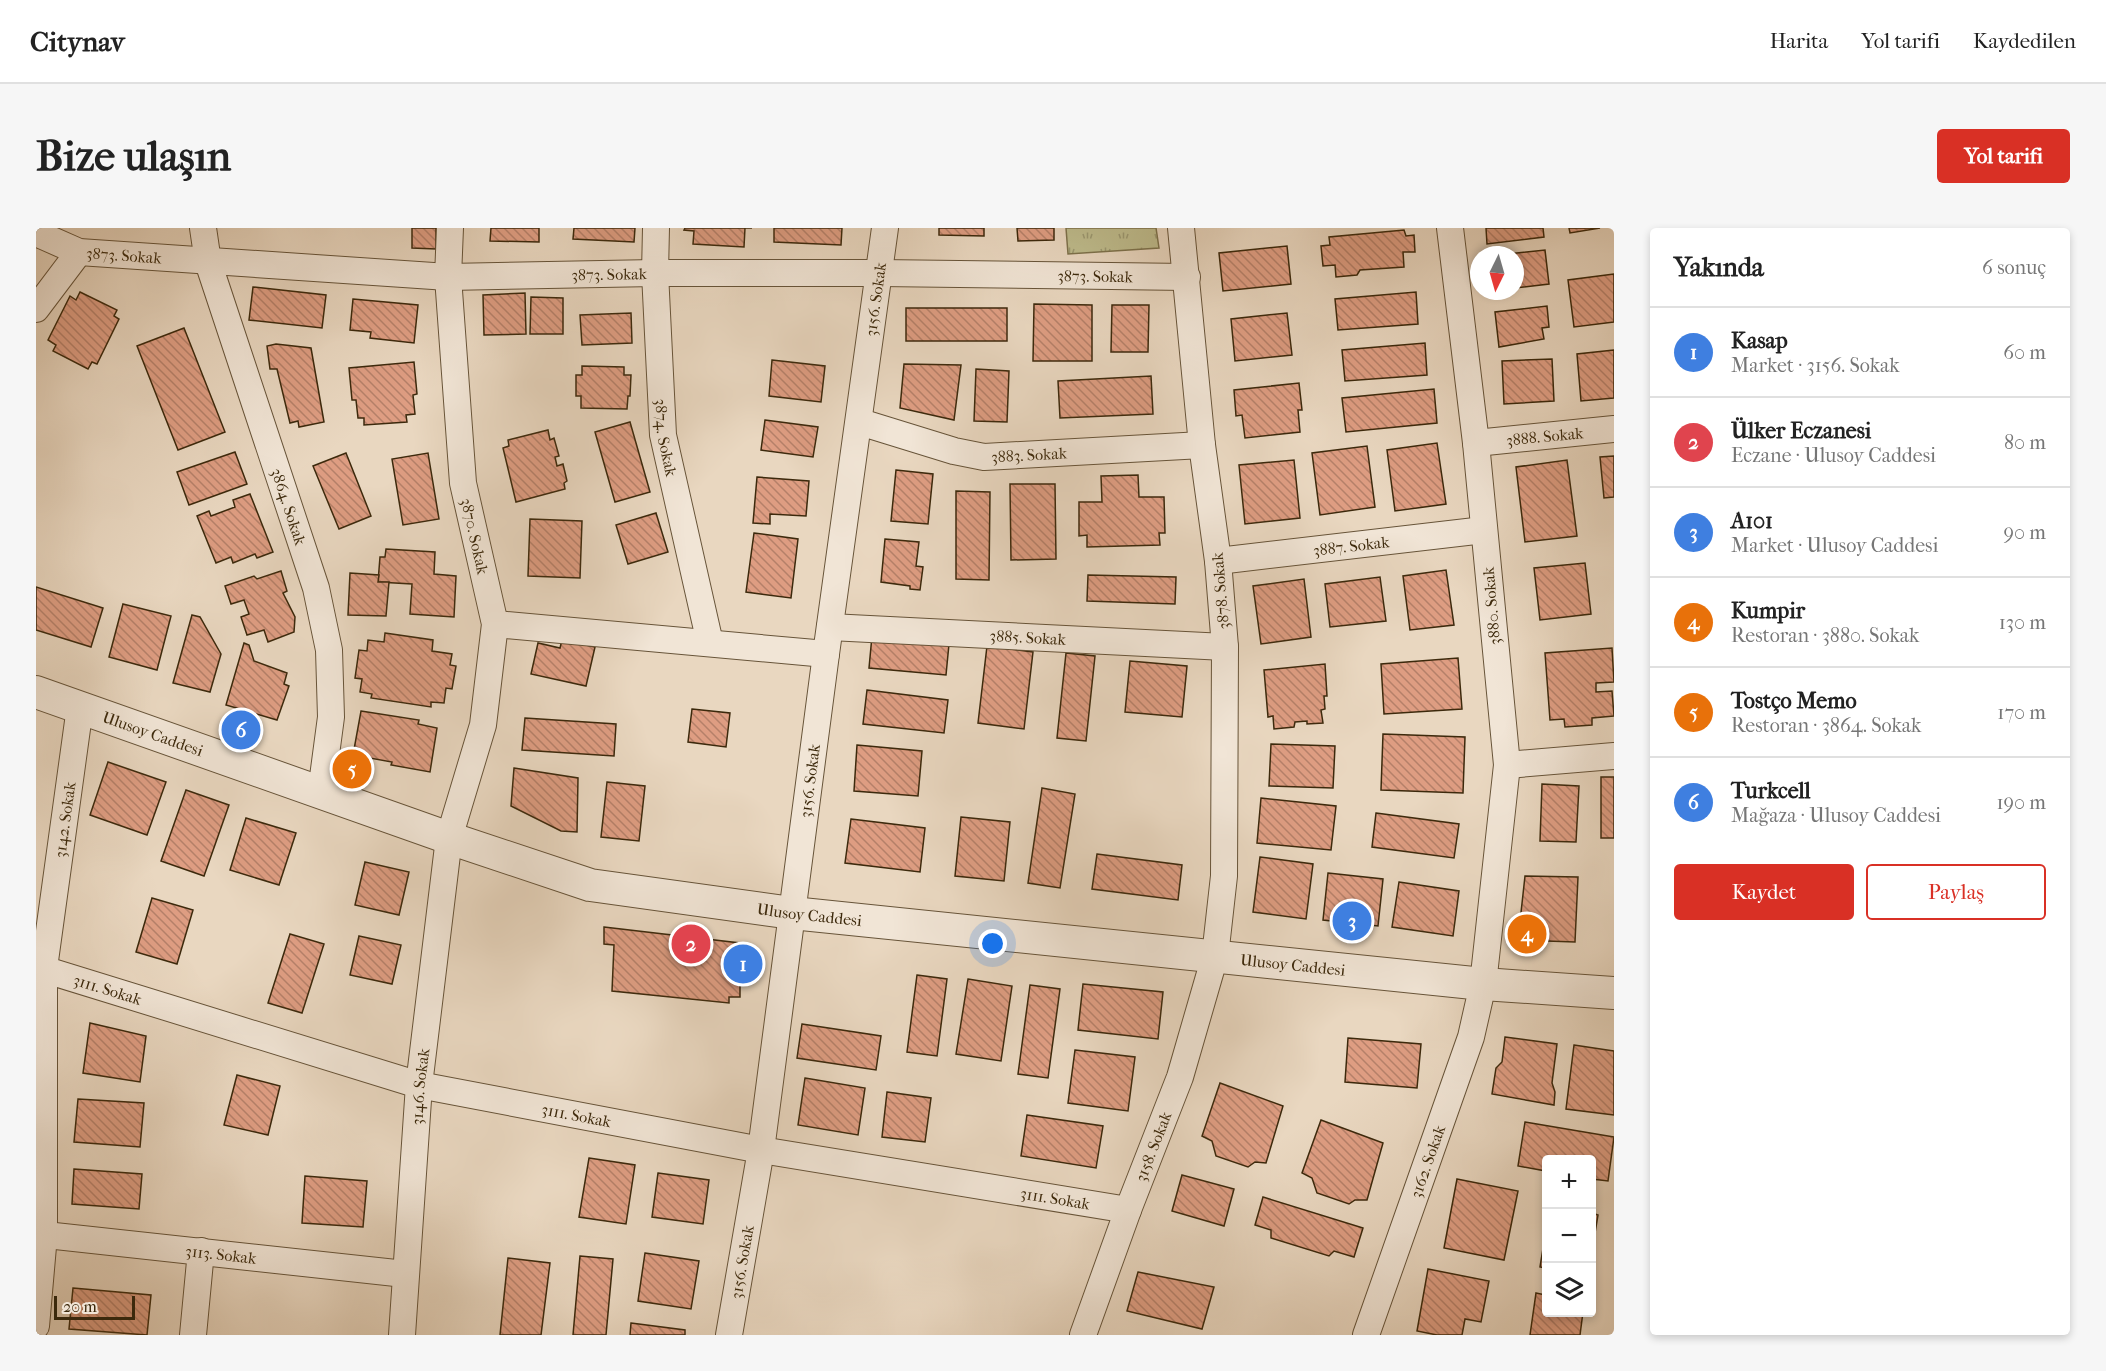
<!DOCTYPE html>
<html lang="tr">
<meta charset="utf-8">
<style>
:root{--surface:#fff;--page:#f6f6f6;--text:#222;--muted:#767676;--line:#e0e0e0;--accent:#d93025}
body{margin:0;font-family:"IM FELL French Canon",serif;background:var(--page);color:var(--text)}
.controls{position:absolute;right:18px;bottom:18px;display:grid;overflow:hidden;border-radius:6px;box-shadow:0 3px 9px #0003}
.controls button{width:54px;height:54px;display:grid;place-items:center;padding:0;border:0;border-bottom:2px solid var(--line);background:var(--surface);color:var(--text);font:30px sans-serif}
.compass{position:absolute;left:1434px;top:18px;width:54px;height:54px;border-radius:50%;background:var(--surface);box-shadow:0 3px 9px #0003;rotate:185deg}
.scale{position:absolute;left:18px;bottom:15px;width:81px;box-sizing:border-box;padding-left:6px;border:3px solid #3c290c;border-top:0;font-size:16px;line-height:21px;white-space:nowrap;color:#3c290c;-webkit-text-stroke:4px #f1e5d6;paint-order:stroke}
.you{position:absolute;left:957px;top:716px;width:21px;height:21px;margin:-15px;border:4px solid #fff;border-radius:50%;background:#1a73e8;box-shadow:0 0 0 9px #1a73e833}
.badge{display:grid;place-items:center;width:39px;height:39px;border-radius:50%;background:var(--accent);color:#fff;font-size:20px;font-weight:700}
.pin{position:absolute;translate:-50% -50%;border:3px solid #fff;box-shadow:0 2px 6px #0006}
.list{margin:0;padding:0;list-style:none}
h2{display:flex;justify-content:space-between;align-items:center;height:78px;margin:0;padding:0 24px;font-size:26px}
h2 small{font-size:20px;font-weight:400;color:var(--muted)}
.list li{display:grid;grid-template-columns:39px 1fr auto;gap:18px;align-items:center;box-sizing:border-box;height:90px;padding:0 24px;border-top:2px solid var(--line)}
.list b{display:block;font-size:22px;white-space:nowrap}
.list p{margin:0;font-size:20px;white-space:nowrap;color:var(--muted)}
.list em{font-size:20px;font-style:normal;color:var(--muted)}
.actions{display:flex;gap:12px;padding:18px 24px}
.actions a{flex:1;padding:14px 0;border:2px solid var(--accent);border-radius:6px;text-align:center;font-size:21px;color:var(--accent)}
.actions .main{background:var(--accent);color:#fff}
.icon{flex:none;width:33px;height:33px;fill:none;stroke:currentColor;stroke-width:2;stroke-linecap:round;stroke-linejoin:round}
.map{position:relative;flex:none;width:1578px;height:1107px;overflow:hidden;border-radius:6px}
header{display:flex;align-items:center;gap:36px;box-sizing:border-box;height:84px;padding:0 30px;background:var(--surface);border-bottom:2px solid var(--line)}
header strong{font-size:28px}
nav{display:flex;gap:33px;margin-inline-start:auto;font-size:21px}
.intro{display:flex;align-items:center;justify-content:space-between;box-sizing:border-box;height:144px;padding:0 36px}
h1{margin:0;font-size:42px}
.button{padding:15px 27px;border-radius:6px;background:var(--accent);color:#fff;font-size:21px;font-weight:700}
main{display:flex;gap:36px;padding:0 36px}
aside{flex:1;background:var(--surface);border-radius:6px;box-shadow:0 3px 9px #0003}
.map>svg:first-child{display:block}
</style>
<header>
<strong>Citynav</strong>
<nav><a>Harita</a><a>Yol tarifi</a><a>Kaydedilen</a></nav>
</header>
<div class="intro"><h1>Bize ulaşın</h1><a class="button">Yol tarifi</a></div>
<main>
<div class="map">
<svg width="1578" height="1107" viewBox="0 0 1578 1107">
<defs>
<pattern id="grass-tufts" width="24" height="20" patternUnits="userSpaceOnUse" patternTransform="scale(1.5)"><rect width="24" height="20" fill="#bebc8d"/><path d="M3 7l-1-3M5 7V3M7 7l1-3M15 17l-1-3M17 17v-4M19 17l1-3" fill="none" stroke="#9c9972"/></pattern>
<pattern id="building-back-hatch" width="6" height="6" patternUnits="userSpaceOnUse" patternTransform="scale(1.5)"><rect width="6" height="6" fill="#de9d82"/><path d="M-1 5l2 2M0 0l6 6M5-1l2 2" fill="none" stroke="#b58069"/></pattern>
</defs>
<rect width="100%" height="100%" fill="#e9d7c0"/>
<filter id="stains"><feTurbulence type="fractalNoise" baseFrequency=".00333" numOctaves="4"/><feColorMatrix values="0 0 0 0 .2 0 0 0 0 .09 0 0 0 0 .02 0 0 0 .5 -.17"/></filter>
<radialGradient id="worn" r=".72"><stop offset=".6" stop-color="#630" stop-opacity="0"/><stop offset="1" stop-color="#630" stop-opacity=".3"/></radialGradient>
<!-- grass -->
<polygon fill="url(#grass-tufts)" stroke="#7d724c" stroke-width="1.5" points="1030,0 1120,0 1123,20 1032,26"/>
<!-- building -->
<g fill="url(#building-back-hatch)" stroke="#3c290c" stroke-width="1.5">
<polygon points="376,0 400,0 400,21 376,20"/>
<polygon points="455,0 503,0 503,14 454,13"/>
<polygon points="538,0 599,0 598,14 537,11"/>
<polygon points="649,0 716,0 709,0 708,19 657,16 658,3 648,2"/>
<polygon points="738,0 806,0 805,17 738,14"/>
<polygon points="903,0 948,0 948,8 903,7"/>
<polygon points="981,0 1018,0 1018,12 982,13"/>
<polygon points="1450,0 1507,0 1508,9 1451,16"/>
<polygon points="1533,0 1564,0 1534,5"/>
<polygon points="1368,2 1370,8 1378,7 1379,24 1367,24 1368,39 1324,42 1321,47 1300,49 1299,37 1287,38 1285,18 1294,17 1293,9"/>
<polygon points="1251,18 1255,56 1187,63 1183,25"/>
<polygon points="1509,22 1513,56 1479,60 1479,27 1462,27"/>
<polygon points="1578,46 1578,94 1538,99 1532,52"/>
<polygon points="217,59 290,67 286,100 213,92"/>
<polygon points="44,64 81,82 78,88 83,91 61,136 56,134 52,141 17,123 20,117 12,112 34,68 40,72"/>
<polygon points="1380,64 1382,96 1302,102 1299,71"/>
<polygon points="489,65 490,106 448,107 447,67"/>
<polygon points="495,69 527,70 527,106 494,106"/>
<polygon points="317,71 382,77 378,115 334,110 335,104 314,102"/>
<polygon points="998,76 1056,77 1056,133 997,133"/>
<polygon points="1076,77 1113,77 1112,124 1075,124"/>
<polygon points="1511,78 1513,99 1506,100 1508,111 1463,119 1459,84"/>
<rect x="870" y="80" width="101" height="33"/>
<polygon points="595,85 596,115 546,117 544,87"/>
<polygon points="1251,85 1256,127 1199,133 1195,91"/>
<polygon points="148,100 189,204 142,222 101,118"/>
<polygon points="1389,115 1391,147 1309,153 1306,122"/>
<polygon points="240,116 275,120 288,194 263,199 262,193 254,195 241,141 234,141 231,118"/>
<polygon points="1578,122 1578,170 1545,173 1541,126"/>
<polygon points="1516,131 1518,173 1468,176 1466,133"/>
<polygon points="736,132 789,138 785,174 733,168"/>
<polygon points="378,134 381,166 377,167 379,186 370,187 371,194 328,197 328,190 322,190 320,172 316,172 313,140"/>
<polygon points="868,136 925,137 918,192 864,180"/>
<polygon points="546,138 588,139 588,147 595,147 594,168 592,168 591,181 545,180 545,168 540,168 540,147 546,147"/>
<polygon points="940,141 973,143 971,194 938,193"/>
<polygon points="1115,148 1117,186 1024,190 1022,153"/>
<polygon points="1263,155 1266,182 1262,182 1264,204 1209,210 1206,187 1200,188 1198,162"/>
<polygon points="1398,161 1401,195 1310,204 1306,170"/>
<polygon points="729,192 782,199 777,229 725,222"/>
<polygon points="594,194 614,264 579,274 559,204"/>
<polygon points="512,202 514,212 518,210 523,228 519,229 521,238 527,236 531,253 528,255 529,261 480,274 467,220 473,218 472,212"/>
<polygon points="1401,215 1410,276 1359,283 1351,222"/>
<polygon points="1331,218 1339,279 1284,287 1276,225"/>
<polygon points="199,224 211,256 153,277 141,244"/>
<polygon points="310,225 335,288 303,301 277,238"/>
<polygon points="392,225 403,291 367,297 356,231"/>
<polygon points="1578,228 1578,269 1568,270 1564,229"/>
<polygon points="1258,232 1264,290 1209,296 1203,237"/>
<polygon points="1531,232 1541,308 1489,314 1480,239"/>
<polygon points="860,242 897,246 892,296 855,293"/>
<polygon points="1102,247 1103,269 1128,269 1129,305 1123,305 1124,317 1051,319 1051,307 1043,308 1043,274 1066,274 1065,248"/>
<polygon points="721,249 773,253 770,288 734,286 734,296 717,295"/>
<polygon points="974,256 1019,256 1020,331 975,332"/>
<polygon points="920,263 954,264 953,352 920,351"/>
<polygon points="214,266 237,324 221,330 219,326 197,335 195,329 180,335 161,288 173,283 175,288 199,279 197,272"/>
<polygon points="620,285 632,324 592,336 580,297"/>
<polygon points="494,291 546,293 544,350 492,348"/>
<polygon points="718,305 762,311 755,370 710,364"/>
<polygon points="849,311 883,314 880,338 887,339 884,362 874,361 874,358 845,354"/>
<polygon points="350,321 399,324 398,346 420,348 418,389 374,386 376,356 342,354 344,329 349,329"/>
<polygon points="1549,335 1555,386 1504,392 1498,340"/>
<polygon points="1410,342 1418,397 1374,402 1367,348"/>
<polygon points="245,343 251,363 247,365 259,389 258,404 232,414 228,402 211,407 205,389 213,386 208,372 195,376 189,358 218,348 221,351"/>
<polygon points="314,345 343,347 342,354 353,354 350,388 312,387"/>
<polygon points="1052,347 1140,349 1139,376 1051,373"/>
<polygon points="1344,349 1350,393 1294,399 1289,356"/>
<polygon points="1268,351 1275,409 1225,416 1217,358"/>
<polygon points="0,359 67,380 55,419 0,402"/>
<polygon points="87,376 135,388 121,442 73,429"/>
<polygon points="156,387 164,389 185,426 174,464 137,455"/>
<polygon points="349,405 397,412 396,423 416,426 414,437 420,438 416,461 410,460 408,475 395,474 395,479 335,470 336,466 324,464 326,451 319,450 323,422 331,423 332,412 348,414"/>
<polygon points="836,408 913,416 910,447 833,440"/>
<polygon points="526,412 559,419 550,458 495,446 502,415 524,420"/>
<polygon points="208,415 213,417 218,433 251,445 248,456 253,458 241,492 190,477"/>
<polygon points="951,418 997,424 988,501 942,495"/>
<polygon points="1576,420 1578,454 1560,455 1560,464 1576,463 1578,488 1556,490 1556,497 1529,499 1528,491 1514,492 1509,425"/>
<polygon points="1030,425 1059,428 1050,513 1021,510"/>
<polygon points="1422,430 1426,481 1348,486 1345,436"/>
<polygon points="1094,433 1151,438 1146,489 1089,484"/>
<polygon points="1289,436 1291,468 1288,468 1289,481 1285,482 1287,495 1271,496 1271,493 1259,494 1258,499 1238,501 1237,488 1232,489 1228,442"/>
<polygon points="831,462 912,472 908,505 827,496"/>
<polygon points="656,481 694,485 690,519 652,514"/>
<polygon points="325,483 383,492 382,496 401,500 394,544 355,537 356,534 317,527"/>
<polygon points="489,490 580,496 578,528 486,522"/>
<polygon points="1347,506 1429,509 1427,565 1345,562"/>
<polygon points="1235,516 1299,518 1297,560 1233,558"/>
<polygon points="821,517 886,523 882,568 818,563"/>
<polygon points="72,534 130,554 111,607 54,587"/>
<polygon points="478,540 542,550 541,604 525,603 475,578"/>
<rect x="1565" y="549" width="13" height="61"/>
<polygon points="571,554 609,558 603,613 565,609"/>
<polygon points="1506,556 1543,558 1540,614 1504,613"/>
<polygon points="1006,560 1039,566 1024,660 992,655"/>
<polygon points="150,562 193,577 168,648 125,633"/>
<polygon points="1225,570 1300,578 1295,622 1221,615"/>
<polygon points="1340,585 1423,596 1418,630 1336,619"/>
<polygon points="925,589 974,594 968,653 919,648"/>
<polygon points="210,590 260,605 243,657 194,642"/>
<polygon points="815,591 889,600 884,644 809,635"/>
<polygon points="1061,626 1146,637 1142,672 1056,661"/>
<polygon points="1224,629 1277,636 1270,691 1217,684"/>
<polygon points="329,634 373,644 363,687 319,677"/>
<polygon points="1292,645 1347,651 1342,698 1287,692"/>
<polygon points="1489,648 1542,649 1539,714 1482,712"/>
<polygon points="1363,654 1423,663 1417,708 1356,699"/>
<polygon points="116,670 157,682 141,736 100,724"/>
<polygon points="568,699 704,715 704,769 693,769 693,775 576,763 578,717 568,716"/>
<polygon points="254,706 288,716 266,785 232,775"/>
<polygon points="323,708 365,717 356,756 314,747"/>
<polygon points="881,747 911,751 901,828 871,824"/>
<polygon points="932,751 976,758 965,833 920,826"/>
<polygon points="1047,756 1127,764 1122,811 1042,802"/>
<polygon points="994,757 1024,761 1012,850 982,846"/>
<polygon points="54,795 110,808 104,854 47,845"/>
<polygon points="766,796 845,808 840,842 761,830"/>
<polygon points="1469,809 1521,816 1516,855 1519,864 1518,877 1456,866 1460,840 1466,834"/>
<polygon points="1312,810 1385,816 1381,860 1309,854"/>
<polygon points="1538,817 1578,823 1578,887 1530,881"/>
<polygon points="1039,822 1099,829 1092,883 1032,875"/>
<polygon points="201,847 244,858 232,907 188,897"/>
<polygon points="769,850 829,860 822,907 762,897"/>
<polygon points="1184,855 1247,878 1230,935 1219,934 1212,939 1180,928 1176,913 1166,908"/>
<polygon points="851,864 895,870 889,914 846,909"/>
<polygon points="42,871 108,875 104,919 38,914"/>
<polygon points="991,887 1067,898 1060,940 985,928"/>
<polygon points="1285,892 1347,915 1331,972 1319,972 1313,976 1281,965 1276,950 1266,945"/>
<polygon points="1489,894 1578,909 1572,953 1556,951 1556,932 1510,932 1510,943 1482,938"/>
<polygon points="553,930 599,937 590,996 543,989"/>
<polygon points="38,941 106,946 103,981 36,976"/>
<polygon points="622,945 673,952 667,996 616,989"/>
<polygon points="1146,947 1198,961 1188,998 1136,983"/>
<polygon points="269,948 331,953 327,999 266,995"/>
<polygon points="1421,951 1482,963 1468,1032 1408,1020"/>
<polygon points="1227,969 1327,1000 1318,1029 1298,1023 1293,1028 1235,1010 1235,1002 1219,997"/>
<polygon points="1556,985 1562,987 1556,1023"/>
<polygon points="1510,1002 1510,1040 1504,1039"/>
<polygon points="609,1025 663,1033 655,1081 602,1073"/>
<polygon points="544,1028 577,1031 570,1107 537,1107"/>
<polygon points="472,1030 514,1035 505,1107 464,1107"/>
<polygon points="1392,1041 1453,1053 1445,1094 1429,1091 1426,1107 1401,1107 1381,1103"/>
<polygon points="1102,1044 1178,1059 1166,1101 1091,1083"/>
<polygon points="37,1060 115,1067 111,1107 33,1101"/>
<polygon points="1500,1065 1510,1067 1510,1084 1547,1084 1544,1107 1494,1107"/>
<polygon points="595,1095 649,1102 649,1107 594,1107"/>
</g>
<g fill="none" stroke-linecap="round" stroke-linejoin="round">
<defs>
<g id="minor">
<path id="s1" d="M167,0L172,34L280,360L293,422L295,489L285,564"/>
<path id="s2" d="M620,0L619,45L627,207L674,415"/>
<path id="s3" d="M0,5L43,24L412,49L619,45H844L1151,49"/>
<polyline points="0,81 43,24"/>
<path id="s4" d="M824,194L918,223L948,229L1166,217"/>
<path id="s5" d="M1440,215L1578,201"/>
<path id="s6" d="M1182,333L1448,302"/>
<polyline points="459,396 790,426"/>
<path id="s7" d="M794,399L1189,419"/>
<polyline points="1471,537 1578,528"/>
<path id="s8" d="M0,739L383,857L725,922L1092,982"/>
<path id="s9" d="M0,1006L369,1046"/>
<path id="s10" d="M0,1098L8,1007V740L44,479"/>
<polyline points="157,1107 165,1023"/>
<path id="s11" d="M366,1107L383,857L413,610L447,497L459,396L427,255L412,49L414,0"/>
<path id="s12" d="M693,1107L725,922L790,426L849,0"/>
<path id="s13" d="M1047,1107L1092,982L1144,849L1179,728L1188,648L1189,419L1182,333L1166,217L1145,0"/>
<path id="s14" d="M1330,1107L1435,809L1447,756L1471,537L1440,215L1414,0"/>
</g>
<g id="tertiary">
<path id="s15" d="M0,464L413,610L554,657L756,685L1447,756L1578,765"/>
</g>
</defs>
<!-- minor casing -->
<use href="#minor" stroke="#675439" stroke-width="28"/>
<!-- tertiary casing -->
<use href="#tertiary" stroke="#675439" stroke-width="34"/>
<!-- minor -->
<use href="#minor" stroke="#f1e5d6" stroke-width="26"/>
<!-- tertiary -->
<use href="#tertiary" stroke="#f1e5d6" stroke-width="32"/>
</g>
<g text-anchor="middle" stroke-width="5" stroke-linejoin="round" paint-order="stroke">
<!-- street labels -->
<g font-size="16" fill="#3c290c" stroke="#f1e5d6">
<text dy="6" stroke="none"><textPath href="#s3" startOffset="92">3873. Sokak</textPath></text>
<text dy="6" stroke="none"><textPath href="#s3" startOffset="578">3873. Sokak</textPath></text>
<text dy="6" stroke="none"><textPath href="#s3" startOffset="1064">3873. Sokak</textPath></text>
<text dy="6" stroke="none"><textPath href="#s12" startOffset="1046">3156. Sokak</textPath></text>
<text dy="6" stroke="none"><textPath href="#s5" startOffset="69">3888. Sokak</textPath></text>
<text dy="6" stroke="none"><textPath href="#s2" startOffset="210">3874. Sokak</textPath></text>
<text dy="6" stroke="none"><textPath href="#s4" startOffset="174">3883. Sokak</textPath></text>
<text dy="6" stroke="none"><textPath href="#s1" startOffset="292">3864. Sokak</textPath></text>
<text transform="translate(439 308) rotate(77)" y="6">3870. Sokak</text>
<text dy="6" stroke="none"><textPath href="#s6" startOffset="134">3887. Sokak</textPath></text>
<text transform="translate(1184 363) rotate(-95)" y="6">3878. Sokak</text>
<text transform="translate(1455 378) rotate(-95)" y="6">3880. Sokak</text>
<text dy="6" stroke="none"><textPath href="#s7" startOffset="198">3885. Sokak</textPath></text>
<text dy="6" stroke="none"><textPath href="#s15" startOffset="124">Ulusoy Caddesi</textPath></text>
<text dy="6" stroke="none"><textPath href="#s12" startOffset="560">3156. Sokak</textPath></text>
<text dy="6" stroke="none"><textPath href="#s10" startOffset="508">3142. Sokak</textPath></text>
<text dy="6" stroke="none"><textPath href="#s15" startOffset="808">Ulusoy Caddesi</textPath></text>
<text dy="6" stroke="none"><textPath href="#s15" startOffset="1294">Ulusoy Caddesi</textPath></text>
<text dy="6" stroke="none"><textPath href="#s8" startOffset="75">3111. Sokak</textPath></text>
<text dy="6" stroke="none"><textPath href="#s11" startOffset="249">3146. Sokak</textPath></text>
<text dy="6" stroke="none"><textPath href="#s8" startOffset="561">3111. Sokak</textPath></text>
<text dy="6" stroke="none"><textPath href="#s13" startOffset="201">3158. Sokak</textPath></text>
<text dy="6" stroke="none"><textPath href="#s14" startOffset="184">3162. Sokak</textPath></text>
<text dy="6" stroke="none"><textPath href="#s8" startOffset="1047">3111. Sokak</textPath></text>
<text dy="6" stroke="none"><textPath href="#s9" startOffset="186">3113. Sokak</textPath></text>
<text dy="6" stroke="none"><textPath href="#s12" startOffset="74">3156. Sokak</textPath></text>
</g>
</g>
<rect width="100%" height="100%" filter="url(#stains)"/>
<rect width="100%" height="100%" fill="url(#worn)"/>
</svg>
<div class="controls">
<button>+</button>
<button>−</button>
<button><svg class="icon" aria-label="layers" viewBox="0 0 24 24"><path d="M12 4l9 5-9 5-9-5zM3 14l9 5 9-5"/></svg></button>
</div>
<svg class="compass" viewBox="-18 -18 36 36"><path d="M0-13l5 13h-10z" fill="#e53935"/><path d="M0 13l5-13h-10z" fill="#767676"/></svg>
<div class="scale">20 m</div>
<div class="you"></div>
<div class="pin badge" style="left:707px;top:736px;background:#3f7fe0">1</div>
<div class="pin badge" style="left:655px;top:716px;background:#e0444e">2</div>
<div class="pin badge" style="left:1316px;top:693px;background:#3f7fe0">3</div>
<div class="pin badge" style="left:1491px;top:706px;background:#e8710a">4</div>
<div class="pin badge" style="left:316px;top:541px;background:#e8710a">5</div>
<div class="pin badge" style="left:205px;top:502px;background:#3f7fe0">6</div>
</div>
<aside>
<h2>Yakında<small>6 sonuç</small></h2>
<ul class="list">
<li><span class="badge" style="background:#3f7fe0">1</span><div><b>Kasap</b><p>Market · 3156. Sokak</p></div><em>60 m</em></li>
<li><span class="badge" style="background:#e0444e">2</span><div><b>Ülker Eczanesi</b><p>Eczane · Ulusoy Caddesi</p></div><em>80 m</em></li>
<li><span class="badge" style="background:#3f7fe0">3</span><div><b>A101</b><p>Market · Ulusoy Caddesi</p></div><em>90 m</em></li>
<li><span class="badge" style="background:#e8710a">4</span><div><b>Kumpir</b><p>Restoran · 3880. Sokak</p></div><em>130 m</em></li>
<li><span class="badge" style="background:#e8710a">5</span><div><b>Tostço Memo</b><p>Restoran · 3864. Sokak</p></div><em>170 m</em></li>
<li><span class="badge" style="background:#3f7fe0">6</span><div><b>Turkcell</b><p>Mağaza · Ulusoy Caddesi</p></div><em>190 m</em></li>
</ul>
<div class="actions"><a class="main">Kaydet</a><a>Paylaş</a></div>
</aside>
</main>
